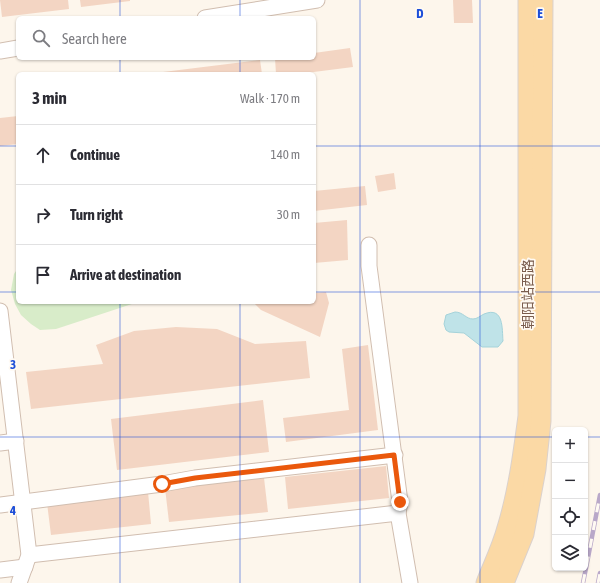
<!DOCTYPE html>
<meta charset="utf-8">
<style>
:root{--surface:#fff;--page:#f7f7f7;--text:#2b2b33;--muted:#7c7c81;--line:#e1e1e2}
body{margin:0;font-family:"Asap Condensed","Noto Sans SC",sans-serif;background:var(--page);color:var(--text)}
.controls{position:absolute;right:12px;bottom:12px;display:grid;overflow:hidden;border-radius:6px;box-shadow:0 1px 3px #0004}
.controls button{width:36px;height:36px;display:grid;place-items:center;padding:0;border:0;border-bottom:1px solid var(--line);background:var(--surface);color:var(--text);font:20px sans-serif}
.stop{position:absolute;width:12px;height:12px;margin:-9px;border:3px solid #ea580c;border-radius:50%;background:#fff}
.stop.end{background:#ea580c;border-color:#fff;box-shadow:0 1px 4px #0008}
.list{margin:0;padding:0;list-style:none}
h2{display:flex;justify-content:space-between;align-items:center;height:52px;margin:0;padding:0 16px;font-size:17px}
h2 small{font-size:13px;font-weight:400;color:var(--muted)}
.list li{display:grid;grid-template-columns:26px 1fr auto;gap:12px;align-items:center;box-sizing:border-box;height:60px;padding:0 16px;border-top:1px solid var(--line)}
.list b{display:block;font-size:15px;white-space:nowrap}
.list em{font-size:13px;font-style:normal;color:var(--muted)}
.icon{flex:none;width:22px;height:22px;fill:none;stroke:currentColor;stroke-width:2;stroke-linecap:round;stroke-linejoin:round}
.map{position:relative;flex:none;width:600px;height:583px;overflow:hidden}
.search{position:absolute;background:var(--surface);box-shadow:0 1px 3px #0004;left:16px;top:16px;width:300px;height:44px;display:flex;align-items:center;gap:10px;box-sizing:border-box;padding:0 14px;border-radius:6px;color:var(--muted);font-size:15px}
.panel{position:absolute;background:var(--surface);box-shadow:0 1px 3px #0004;left:16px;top:72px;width:300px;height:232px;border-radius:6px}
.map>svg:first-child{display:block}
</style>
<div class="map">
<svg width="600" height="583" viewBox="0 0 600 583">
<rect width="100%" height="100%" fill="#fdf6ec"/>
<!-- green -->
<polygon fill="#d8ecc9" points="18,268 18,302 138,302 56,329 40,330 31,324 21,315 15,304 11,290 14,274"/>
<!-- water -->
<path fill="#bfe3e8" stroke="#a5d3da" d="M455,312C463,312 466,319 473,319C477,319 480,316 484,314C504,306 502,329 503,341L498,347H482L464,333L449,332L446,330L444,324L446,315Z"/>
<!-- building -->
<g fill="#f3d5c3">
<polygon points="0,0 68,0 69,9 2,17"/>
<polygon points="80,0 130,0 130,1 81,7"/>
<polygon points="453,0 472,0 473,23 454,23"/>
<polygon points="350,48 353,67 298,74 276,74 275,58 314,58 314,53"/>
<polygon points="260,60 262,74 163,74 163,72"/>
<polygon points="18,116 18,144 0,146 0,118"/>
<polygon points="394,173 396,189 378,192 375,176"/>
<polygon points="365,186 367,205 314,211 314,191"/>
<polygon points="347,220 348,260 314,263 314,223"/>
<polygon points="326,292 329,303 320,337 261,310 253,302 314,302 314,293"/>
<polygon points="176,327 217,329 255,344 306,341 310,378 31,409 26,372 103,364 96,345 134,331"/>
<polygon points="368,345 378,430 286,442 283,418 349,410 342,349"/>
<polygon points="263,400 269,452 117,470 111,419"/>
<polygon points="386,466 389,498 288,509 285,477"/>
<polygon points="264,478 268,512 169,522 165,488"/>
<polygon points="148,492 151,524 51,535 47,503"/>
</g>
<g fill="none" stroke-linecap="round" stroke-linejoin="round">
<defs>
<g id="minor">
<polyline points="205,18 317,0"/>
<polyline points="0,51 18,48"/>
<polyline points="369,245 369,266 400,502 398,513 410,583"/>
<polyline points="0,311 29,555 19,583"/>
<polyline points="0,443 16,441"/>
<polyline points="0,505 162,484 195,478 395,455"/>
<polyline points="29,555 398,513"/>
<polyline points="0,570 25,567"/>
</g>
<g id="major">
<path d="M486,583C493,565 502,547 507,528C518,492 523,454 528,416V0"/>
<polyline points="504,583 524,534 536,469 541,421 543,0"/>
</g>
</defs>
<!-- minor casing -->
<use href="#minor" stroke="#d1beb0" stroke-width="17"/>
<!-- major casing -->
<use href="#major" stroke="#dad1cd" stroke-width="21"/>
<!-- minor -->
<use href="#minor" stroke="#fff" stroke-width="15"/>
<!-- major -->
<use href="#major" stroke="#fbd9a5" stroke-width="19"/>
<defs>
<g id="rail">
<polyline points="583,583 587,563 600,495"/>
<polyline points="598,583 600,573"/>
</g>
</defs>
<!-- rail casing -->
<use href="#rail" stroke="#b9a8c9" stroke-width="4.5"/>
<!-- rail -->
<use href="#rail" stroke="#fffaf3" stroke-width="3" stroke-dasharray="9" stroke-linecap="butt"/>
</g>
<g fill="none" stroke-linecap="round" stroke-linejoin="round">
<!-- route -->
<polyline stroke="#ea580c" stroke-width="5" points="162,484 195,478 394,455 400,502"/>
</g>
<!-- grid -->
<path fill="none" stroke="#1d4ed8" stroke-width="1" stroke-opacity="0.55" d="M120,0V18M240,0V18M360,0V583M480,0V583M120,58V74M240,58V74M0,146H18M314,146H600M0,292H18M314,292H600M120,302V583M240,302V583M0,437H555M585,437H600"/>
<g text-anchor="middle" stroke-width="3.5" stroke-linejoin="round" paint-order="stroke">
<!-- street labels -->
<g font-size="14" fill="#7a5c4d" stroke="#fffaf3">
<text transform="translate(528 294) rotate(-90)" y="5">朝阳站西路</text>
</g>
</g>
<g font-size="13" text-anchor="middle" font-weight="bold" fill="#1d4ed8" stroke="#fffaf3" stroke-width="3.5" stroke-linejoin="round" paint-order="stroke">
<text x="420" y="18">D</text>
<text x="540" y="18">E</text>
<text x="13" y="369">3</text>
<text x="13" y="515">4</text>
</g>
</svg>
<div class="controls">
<button>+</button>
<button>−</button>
<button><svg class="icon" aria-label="locate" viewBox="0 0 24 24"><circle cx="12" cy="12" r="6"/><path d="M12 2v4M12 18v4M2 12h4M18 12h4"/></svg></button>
<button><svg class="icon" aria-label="layers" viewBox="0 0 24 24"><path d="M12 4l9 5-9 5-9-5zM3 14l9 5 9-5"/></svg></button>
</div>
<div class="stop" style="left:162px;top:484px"></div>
<div class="stop end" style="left:400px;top:502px"></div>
<div class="search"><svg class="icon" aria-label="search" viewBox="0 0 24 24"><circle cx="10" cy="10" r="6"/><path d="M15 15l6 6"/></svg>Search here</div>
<section class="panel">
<h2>3 min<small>Walk · 170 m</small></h2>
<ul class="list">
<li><svg class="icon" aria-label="ahead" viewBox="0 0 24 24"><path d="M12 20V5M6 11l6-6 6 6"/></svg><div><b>Continue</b></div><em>140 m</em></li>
<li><svg class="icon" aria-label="right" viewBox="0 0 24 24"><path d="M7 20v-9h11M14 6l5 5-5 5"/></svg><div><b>Turn right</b></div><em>30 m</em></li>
<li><svg class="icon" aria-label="arrive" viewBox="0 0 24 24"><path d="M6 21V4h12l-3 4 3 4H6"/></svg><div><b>Arrive at destination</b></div></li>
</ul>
</section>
</div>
